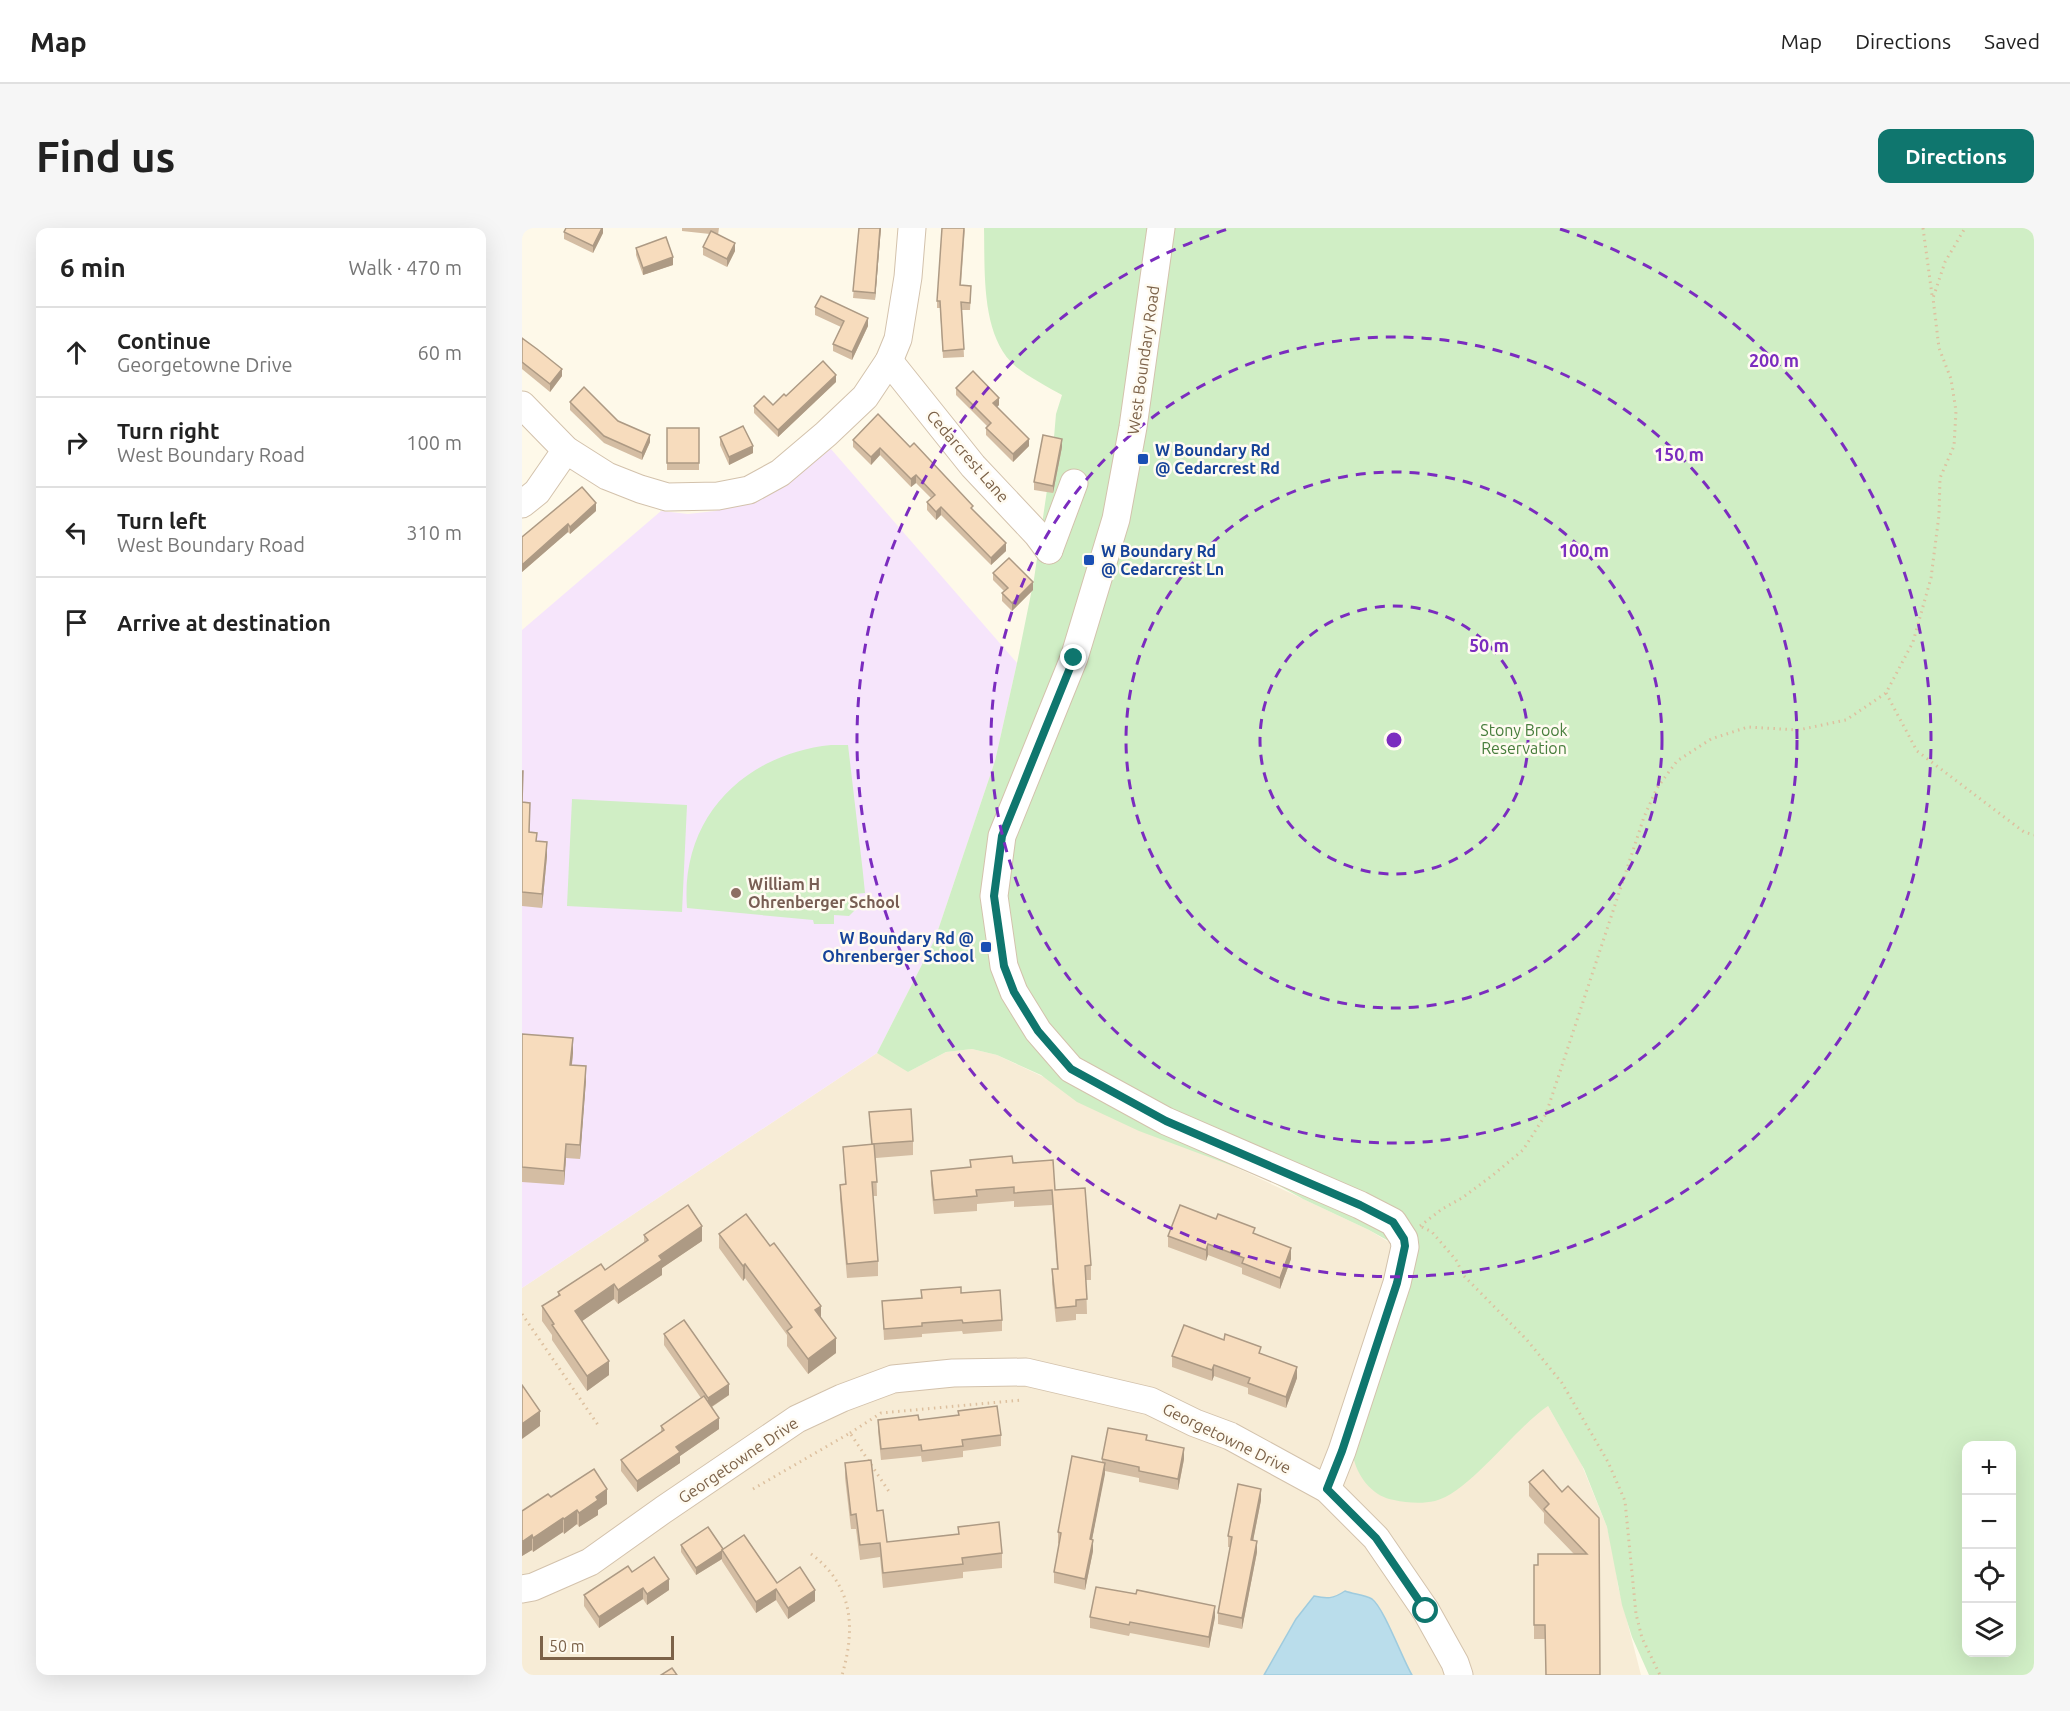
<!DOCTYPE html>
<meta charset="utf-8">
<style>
:root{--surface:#fff;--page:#f6f6f6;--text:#222;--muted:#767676;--line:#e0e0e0;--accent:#0f766e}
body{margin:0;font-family:Ubuntu,sans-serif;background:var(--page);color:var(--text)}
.controls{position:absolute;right:18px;bottom:18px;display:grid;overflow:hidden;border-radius:12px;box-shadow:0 6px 24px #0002}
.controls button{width:54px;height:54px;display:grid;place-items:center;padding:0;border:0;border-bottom:2px solid var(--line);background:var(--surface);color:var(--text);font:30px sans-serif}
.scale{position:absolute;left:18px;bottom:15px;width:134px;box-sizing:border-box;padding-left:6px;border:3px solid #7c6249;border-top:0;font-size:16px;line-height:21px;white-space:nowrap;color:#7c6249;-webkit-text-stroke:4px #fffbf1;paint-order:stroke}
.stop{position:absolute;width:18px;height:18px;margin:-14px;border:4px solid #0f766e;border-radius:50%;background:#fff}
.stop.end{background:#0f766e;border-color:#fff;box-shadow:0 2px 6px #0008}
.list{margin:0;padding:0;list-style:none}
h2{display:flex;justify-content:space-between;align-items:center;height:78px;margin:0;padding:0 24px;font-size:26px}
h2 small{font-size:20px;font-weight:400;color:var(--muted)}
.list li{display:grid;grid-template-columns:39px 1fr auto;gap:18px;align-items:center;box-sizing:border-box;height:90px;padding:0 24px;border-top:2px solid var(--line)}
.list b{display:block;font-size:22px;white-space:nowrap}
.list p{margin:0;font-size:20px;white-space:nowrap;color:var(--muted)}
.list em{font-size:20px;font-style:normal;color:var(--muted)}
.icon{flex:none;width:33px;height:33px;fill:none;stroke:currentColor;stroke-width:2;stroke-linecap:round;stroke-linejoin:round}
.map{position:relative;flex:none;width:1512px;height:1447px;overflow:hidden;border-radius:12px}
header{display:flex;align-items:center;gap:36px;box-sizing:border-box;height:84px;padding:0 30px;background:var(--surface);border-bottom:2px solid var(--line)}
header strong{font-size:28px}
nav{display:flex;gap:33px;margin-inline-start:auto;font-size:21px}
.intro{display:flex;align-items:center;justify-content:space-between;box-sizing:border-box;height:144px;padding:0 36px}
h1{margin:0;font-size:42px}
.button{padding:15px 27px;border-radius:12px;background:var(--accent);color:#fff;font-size:21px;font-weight:700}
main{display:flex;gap:36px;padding:0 36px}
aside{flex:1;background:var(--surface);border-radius:12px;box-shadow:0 6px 24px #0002}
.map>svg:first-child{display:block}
</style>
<header>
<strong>Map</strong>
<nav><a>Map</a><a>Directions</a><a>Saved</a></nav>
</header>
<div class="intro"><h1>Find us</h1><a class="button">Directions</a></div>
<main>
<aside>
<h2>6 min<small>Walk · 470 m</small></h2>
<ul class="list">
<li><svg class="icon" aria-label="ahead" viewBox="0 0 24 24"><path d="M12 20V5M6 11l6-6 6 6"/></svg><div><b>Continue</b><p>Georgetowne Drive</p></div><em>60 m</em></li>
<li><svg class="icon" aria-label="right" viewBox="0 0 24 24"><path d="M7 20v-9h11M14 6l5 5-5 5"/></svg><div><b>Turn right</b><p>West Boundary Road</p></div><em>100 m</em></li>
<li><svg class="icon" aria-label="left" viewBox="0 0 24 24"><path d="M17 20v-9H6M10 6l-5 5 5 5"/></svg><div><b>Turn left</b><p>West Boundary Road</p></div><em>310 m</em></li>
<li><svg class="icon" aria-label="arrive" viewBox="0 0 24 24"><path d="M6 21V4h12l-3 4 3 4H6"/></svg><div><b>Arrive at destination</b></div></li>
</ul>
</aside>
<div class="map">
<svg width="1512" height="1447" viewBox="0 0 1512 1447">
<rect width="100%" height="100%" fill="#fef9e9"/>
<!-- residential -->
<polygon fill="#f7ecd6" points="450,821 475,827 847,1002 906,1038 1012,1154 1059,1235 1085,1299 1092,1327 1096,1358 1119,1447 0,1447 0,1060 355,825 365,828 386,844 424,824"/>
<!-- education -->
<polygon fill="#f6e5fb" points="309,221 495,435 473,533 413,711 355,825 0,1060 0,402 139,283 166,286 193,283 220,275 265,254"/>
<!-- green -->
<g fill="#d0eec5" fill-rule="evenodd">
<path d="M462,0H1512V1447H1127L1110,1409L1100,1377L1085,1299L1062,1241L1026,1178C993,1200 947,1265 913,1273C900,1276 885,1275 872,1272C852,1269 837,1251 832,1232C830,1225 831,1216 830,1209L881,1021L847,1002L781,971L743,950L617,903L555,874L519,847L475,827L450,821L424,824L386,844L355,825L413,711L473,533L495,435L512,351L531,221L534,186L540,167C526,159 499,145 489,134C459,102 463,42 462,0ZM1444,1218H1490V1424H1444Z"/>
<path d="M309,517H326L341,645L343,665L333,666L335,680L327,688L312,687V696H292L291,692L165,680C158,590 222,526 309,517Z"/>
<polygon points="50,571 165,577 160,684 45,678"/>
</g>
<!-- water -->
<path fill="#baddeb" stroke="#9fcbde" stroke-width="1.5" d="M823,1363C831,1366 843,1367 850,1371C862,1380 880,1430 890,1447H742L774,1391L792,1368C805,1371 811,1371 823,1363Z"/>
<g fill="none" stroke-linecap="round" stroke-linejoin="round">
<defs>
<g id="minor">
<polyline points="639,0 611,199 594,291 552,430 480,608 472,668 482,738 492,764 516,803 549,841 644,893 838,977 871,994 882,1011 883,1019 875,1055 820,1223 805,1261"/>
<polyline points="367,133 451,238 515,306 527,322"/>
<polyline points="0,177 44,222 85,248 118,261 145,269 196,268 227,262 258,245 304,206 343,169 367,133 376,111 386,49 390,0"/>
<polyline points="0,276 15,264 44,222"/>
<polyline points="527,322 552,255"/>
<polyline points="0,1361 11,1359 68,1334 141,1282 275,1191 320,1170 371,1151 431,1145 504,1144 628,1173 673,1195 708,1208 805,1261 854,1310 904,1383 933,1435 937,1447"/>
</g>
</defs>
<!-- minor casing -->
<use href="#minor" stroke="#d3c2ac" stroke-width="29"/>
<!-- path -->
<g stroke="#ddc09f" stroke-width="3" stroke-dasharray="1.5 4.5" stroke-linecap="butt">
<polyline points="1401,0 1410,67"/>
<polyline points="1364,465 1395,523 1502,604 1512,607"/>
<polyline points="898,998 920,981 940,970 971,947 1001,922 1024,886 1122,589 1135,560 1155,533 1189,511 1226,499 1276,502 1324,492 1364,465 1391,414 1409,350 1417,287 1418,250 1432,218 1434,183 1429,151 1417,120 1411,70 1423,34 1443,0"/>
<polyline points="900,999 910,1004 934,1032 942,1048 1005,1112 1040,1155 1086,1234 1103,1273 1114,1386 1120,1410 1138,1447"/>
<polyline points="0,1086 76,1197"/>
<polyline points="328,1205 359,1185 500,1172"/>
<polyline points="231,1261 328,1205 368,1265"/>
<path d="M289,1326C331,1357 334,1400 320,1447"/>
</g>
<!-- minor -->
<use href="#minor" stroke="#fff" stroke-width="27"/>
</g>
<!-- wall -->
<g fill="#d4bda3">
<polygon points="81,0 81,5 71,25 42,11 42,4"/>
<polygon points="160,0 197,0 196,7 213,23 205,39 181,27 181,19 188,6 160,3"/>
<polygon points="337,0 359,0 353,72 331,70"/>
<polygon points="443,0 439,57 449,65 448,82 440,82 442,129 421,130 418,80 415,80 415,73"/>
<polygon points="114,20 151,37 121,47 114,27"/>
<polygon points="293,79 346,98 330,132 311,123 311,116 319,99 293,87"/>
<polygon points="0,110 40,148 28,164 0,141"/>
<polygon points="314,154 256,209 232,185 232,178 251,177 264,168"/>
<polygon points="434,160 477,177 475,179 507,218 491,234 464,207 464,200 465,198 434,167"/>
<polygon points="48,174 96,193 128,214 120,232 82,215 48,182"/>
<polygon points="356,186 451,282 484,323 469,337 419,287 414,292 405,282 405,274 409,270 394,255 389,259 358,227 349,237 331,219 331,212"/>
<rect x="145" y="200" width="32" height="42"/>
<polygon points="198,209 231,225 207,237 198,217"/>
<polygon points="540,219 531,265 512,262 512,254"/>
<polygon points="74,283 48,306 46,304 0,344 0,309"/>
<polygon points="471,345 511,362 490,383 480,373 480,365 482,363 471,352"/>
<polygon points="0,543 1,575 8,605 15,613 25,628 20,680 0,678"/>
<polygon points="0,806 51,825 50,837 64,852 58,931 44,930 42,957 0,954"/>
<polygon points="347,884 391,913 391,927 354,930 355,968 351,968 356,1033 356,1048 325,1050 318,971 318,957 323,956 321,919 349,916"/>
<polygon points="448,932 491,935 533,962 569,1037 569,1052 564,1052 565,1086 554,1086 554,1092 534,1094 530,1056 530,1041 535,1041 530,977 492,979 492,973 455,976 455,983 412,986 409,957 409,943 448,939"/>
<polygon points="197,1006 299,1090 314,1125 286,1146 265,1118 265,1107 223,1050 221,1053 197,1020"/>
<polygon points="733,1006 769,1031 758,1061 720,1046 720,1040 686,1027 684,1033 646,1019 646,1008"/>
<polygon points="122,1007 180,1013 140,1040 140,1047 96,1076 92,1071 60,1093 87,1147 65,1163 30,1112 30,1107 20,1093 20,1078 36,1068 36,1064 83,1042 122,1014"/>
<polygon points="399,1062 439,1065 480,1092 480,1103 441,1106 440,1103 400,1106 400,1109 362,1112 360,1073 399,1070"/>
<polygon points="142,1106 207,1167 190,1179 197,1201 158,1228 158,1235 115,1264 99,1243 99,1232 139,1204 139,1198 179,1170 142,1117"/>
<polygon points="739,1126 775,1150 764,1180 726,1166 726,1160 692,1148 690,1153 650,1139 650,1128"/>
<polygon points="436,1183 479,1207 479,1218 441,1223 441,1229 400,1234 399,1228 359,1232 356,1203 356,1192 397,1192 436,1187"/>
<polygon points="625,1213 662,1231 656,1262 617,1254 617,1250 583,1243 570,1311 571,1323 563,1362 532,1355 532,1344 537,1316 536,1315 536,1304 580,1234 580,1231"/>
<polygon points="323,1235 355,1283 365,1314 436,1306 436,1299 480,1325 480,1340 441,1344 441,1350 361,1360 358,1329 338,1332 334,1301 329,1301 323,1250"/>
<polygon points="1007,1254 1040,1264 1077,1290 1078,1447 1023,1411 1012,1411 1012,1337 1016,1337 1052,1326 1022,1295 1022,1285 1007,1268"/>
<polygon points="29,1269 85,1276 76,1282 76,1287 57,1299 55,1296 42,1306 41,1304 11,1324 10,1322 0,1328 0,1283"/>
<polygon points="739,1272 731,1313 735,1324 720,1401 696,1396 696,1385 708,1319 706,1319 706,1308"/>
<polygon points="159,1317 201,1321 255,1355 293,1373 266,1391 254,1372 234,1385 200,1333 200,1331 174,1347 159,1324"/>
<polygon points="110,1344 147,1362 125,1377 121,1371 77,1400 62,1378 62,1367"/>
<polygon points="614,1366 693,1389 687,1420 608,1405 607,1408 568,1400 568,1389"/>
</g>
<!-- shaded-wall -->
<g fill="#ad9a84">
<polygon points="80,0 81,0 81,5 71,25 71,18"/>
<polygon points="358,0 359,0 353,72 353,65"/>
<polygon points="213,15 213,23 205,39 205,31"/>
<polygon points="151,29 151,37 121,47 121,40"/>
<polygon points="346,90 346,98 330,132 330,124"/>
<polygon points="40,141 40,148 28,164 28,156"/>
<polygon points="314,147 314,154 256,209 256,202"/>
<polygon points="477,170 477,177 471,183 471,175"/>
<polygon points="128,207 128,214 120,232 120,225"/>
<polygon points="507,211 507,218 491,234 491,226"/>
<polygon points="540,211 540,219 531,265 531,258"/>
<polygon points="231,218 231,225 207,237 207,229"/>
<polygon points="358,220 358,227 349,237 349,229"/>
<polygon points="394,247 394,255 389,259 389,251"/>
<polygon points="74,275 74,283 48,306 48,299"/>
<polygon points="419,279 419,287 414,292 414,284"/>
<polygon points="46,296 46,304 0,344 0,337"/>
<polygon points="484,315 484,323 469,337 469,330"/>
<polygon points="511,354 511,362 490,383 490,375"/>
<polygon points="25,614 25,628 20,680 20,666"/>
<polygon points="51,810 51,825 48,851 48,837"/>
<polygon points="64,838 64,852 58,931 58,917"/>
<polygon points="44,916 44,930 42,957 42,943"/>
<polygon points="180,998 180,1013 140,1040 140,1047 96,1076 96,1062 137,1028"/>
<polygon points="686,1016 686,1027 684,1033 684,1022"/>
<polygon points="769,1020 769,1031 758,1061 758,1050"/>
<polygon points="223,1036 223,1050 221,1053 221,1038"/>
<polygon points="92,1056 92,1071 53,1098 53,1083"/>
<polygon points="299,1078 299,1092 293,1082"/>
<polygon points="314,1110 314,1125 286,1146 286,1131"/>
<polygon points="87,1133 87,1147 65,1163 65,1148"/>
<polygon points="692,1137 692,1148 690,1153 690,1142"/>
<polygon points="775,1139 775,1150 764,1180 764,1169"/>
<polygon points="207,1156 207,1167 186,1181 186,1170"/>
<polygon points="18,1183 18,1198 0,1211 0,1196"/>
<polygon points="197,1190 197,1201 158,1228 158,1235 115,1264 115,1253 154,1219"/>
<polygon points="662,1220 662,1231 656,1262 656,1251"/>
<polygon points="583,1235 583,1246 568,1322 568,1311"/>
<polygon points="85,1261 85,1276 76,1282 76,1287 57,1299 57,1285 74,1269"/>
<polygon points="739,1261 739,1272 729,1323 729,1312"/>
<polygon points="55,1282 55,1296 42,1306 42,1291"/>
<polygon points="41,1290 41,1304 11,1324 11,1310"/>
<polygon points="10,1307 10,1322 0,1328 0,1314"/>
<polygon points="571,1312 571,1323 563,1362 563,1351"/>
<polygon points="735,1313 735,1324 720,1401 720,1390"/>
<polygon points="200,1323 200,1331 174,1347 174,1340"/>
<polygon points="147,1351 147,1362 125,1377 125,1366"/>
<polygon points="121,1360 121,1371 77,1400 77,1389"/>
<polygon points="254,1361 254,1372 234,1385 234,1374"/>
<polygon points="293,1362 293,1373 266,1391 266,1380"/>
<polygon points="693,1378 693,1389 687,1420 687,1409"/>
</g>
<!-- building -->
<g fill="#f7dcbd" stroke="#ad9a84" stroke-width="1.5">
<polygon points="44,0 80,0 71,18 42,4"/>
<polygon points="337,0 358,0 353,65 331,63"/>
<polygon points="420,0 442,0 438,57 449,58 448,75 439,74 442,121 421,123 418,73 415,73"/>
<polygon points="189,3 213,15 205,31 181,19"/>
<polygon points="144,9 151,29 121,40 114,20"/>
<polygon points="299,68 346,90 330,124 311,116 322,93 293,79"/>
<polygon points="0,110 15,121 40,141 28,156 0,134"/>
<polygon points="301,133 314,147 256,202 232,178 242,168 251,177 262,166 264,168"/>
<polygon points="451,143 477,170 471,175 507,211 491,226 464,200 469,195 434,160"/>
<polygon points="62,159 96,193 128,207 120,225 82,208 48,174"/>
<polygon points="356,186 388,219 392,215 451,278 449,280 484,315 469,330 419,279 414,284 405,274 413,267 394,247 389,251 358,220 349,229 331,212"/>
<polygon points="221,198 231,218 207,229 198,209"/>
<rect x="145" y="200" width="32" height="35"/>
<polygon points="521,207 540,211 531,258 512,254"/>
<polygon points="60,259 74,275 48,299 46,296 0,337 0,309"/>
<polygon points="487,330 511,354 490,375 480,365 486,360 471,345"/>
<polygon points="0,543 1,543 0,574 8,575 7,604 15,605 14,613 25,614 20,666 0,664"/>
<polygon points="0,806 51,810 48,837 64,838 58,917 44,916 42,943 0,939"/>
<polygon points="389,881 391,913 350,916 347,884"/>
<polygon points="352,916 355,954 350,954 356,1033 325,1036 318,957 324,956 321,919"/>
<polygon points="490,928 491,935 531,932 533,962 563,960 569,1037 563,1038 565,1071 554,1072 554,1078 534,1080 530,1041 536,1041 530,962 492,965 492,959 454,962 455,968 412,972 409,943 449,939 448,932"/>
<polygon points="166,977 180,998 137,1028 140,1032 96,1062 92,1056 53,1083 87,1133 65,1148 30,1097 32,1096 20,1078 38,1067 36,1064 79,1036 83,1042 126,1012 122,1007"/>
<polygon points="658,977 694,991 696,986 733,1000 731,1005 769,1020 758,1050 720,1035 722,1030 686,1016 684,1022 646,1008"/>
<polygon points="224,986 248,1018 252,1015 299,1078 293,1082 314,1110 286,1131 265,1103 270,1099 223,1036 221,1038 197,1006"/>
<polygon points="439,1059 439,1065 478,1062 480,1092 441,1095 440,1092 400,1095 400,1098 362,1101 360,1073 400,1070 399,1062"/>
<polygon points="162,1092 207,1156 186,1170 142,1106"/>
<polygon points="662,1097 702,1112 703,1106 739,1119 737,1125 775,1139 764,1169 726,1155 728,1150 692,1137 690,1142 650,1128"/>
<polygon points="0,1157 18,1183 0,1196"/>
<polygon points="182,1168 197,1190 154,1219 158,1224 115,1253 99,1232 142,1202 139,1198"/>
<polygon points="475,1178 479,1207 440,1212 441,1218 400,1223 399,1217 359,1221 356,1192 396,1187 397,1192 437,1187 436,1183"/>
<polygon points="586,1200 625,1207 624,1212 662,1220 656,1251 617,1243 617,1239 580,1231"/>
<polygon points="550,1228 583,1235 568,1311 571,1312 563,1351 532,1344 539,1305 536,1304"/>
<polygon points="349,1232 355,1283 361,1282 365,1314 437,1306 436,1299 477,1294 480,1325 440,1330 441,1336 361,1345 358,1315 338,1317 334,1286 329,1287 323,1235"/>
<polygon points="72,1241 85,1261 74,1269 76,1272 57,1285 55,1282 42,1291 41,1290 11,1310 10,1307 0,1314 0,1283 26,1266 29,1269"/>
<polygon points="1021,1242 1040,1264 1046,1258 1077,1290 1078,1447 1024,1447 1023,1397 1012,1397 1012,1337 1016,1337 1016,1326 1065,1326 1022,1281 1027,1276 1007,1254"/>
<polygon points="716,1256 739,1261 729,1312 735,1313 720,1390 696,1385 710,1309 706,1308"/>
<polygon points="186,1299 201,1321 200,1322 200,1323 174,1340 159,1317"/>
<polygon points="222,1307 255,1355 278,1339 293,1362 266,1380 254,1361 234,1374 200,1322"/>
<polygon points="132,1329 147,1351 125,1366 121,1360 77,1389 62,1367 106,1338 110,1344"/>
<polygon points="574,1359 614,1366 615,1362 693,1378 687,1409 608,1394 607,1397 568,1389"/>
<polygon points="150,1440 155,1447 139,1447"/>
</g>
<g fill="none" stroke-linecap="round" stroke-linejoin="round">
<!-- route -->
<polyline stroke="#0f766e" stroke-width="8" points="552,430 480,608 472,668 482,738 492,764 516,803 549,841 644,893 838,977 871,994 882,1011 883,1018 875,1055 820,1223 805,1261 854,1310 904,1383"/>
</g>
<!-- distance rings -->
<g fill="none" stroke="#7b2cbf" stroke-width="3" stroke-dasharray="10 8">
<circle cx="872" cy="512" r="134"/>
<circle cx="872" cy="512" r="268"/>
<circle cx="872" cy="512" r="403"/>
<path d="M1038 1A537 537 0 1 1 706 1"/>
</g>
<!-- markers -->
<g fill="#1a4fb4" stroke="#fffbf1" stroke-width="2">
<rect x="615" y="225" width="12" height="12" rx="3"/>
<rect x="561" y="326" width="12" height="12" rx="3"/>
<rect x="458" y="713" width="12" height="12" rx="3"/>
</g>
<circle fill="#8d6e63" stroke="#fffbf1" stroke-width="2" cx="214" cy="665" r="6"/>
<g text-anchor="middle" stroke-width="5" stroke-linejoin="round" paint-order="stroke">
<!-- street labels -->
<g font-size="16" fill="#7c6249" stroke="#fffbf1">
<text transform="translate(621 132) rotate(-82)" y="6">West Boundary Road</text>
<text transform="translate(446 228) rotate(49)" y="6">Cedarcrest Lane</text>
<text transform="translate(705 1210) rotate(26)" y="6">Georgetowne Drive</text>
<text transform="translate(216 1232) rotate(-34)" y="6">Georgetowne Drive</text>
</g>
<!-- transit labels -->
<g font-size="16" font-weight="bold" fill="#164399" stroke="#fffbf1" text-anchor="start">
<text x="633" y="228">W Boundary Rd<tspan x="633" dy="18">@ Cedarcrest Rd</tspan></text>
<text x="579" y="329">W Boundary Rd<tspan x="579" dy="18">@ Cedarcrest Ln</tspan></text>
<text x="452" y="716" text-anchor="end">W Boundary Rd @<tspan x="452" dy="18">Ohrenberger School</tspan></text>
</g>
<!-- park labels -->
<g font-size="16" fill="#477d3c" stroke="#fffbf1">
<text x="1002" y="508">Stony Brook<tspan x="1002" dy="18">Reservation</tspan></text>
</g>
<!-- education labels -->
<g font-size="16" font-weight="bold" fill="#785e54" stroke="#fffbf1" text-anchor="start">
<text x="226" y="662">William H<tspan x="226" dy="18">Ohrenberger School</tspan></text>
</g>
</g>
<circle cx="872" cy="512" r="9" fill="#7b2cbf" stroke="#fffbf1" stroke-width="3"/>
<g font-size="18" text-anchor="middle" font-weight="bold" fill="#7b2cbf" stroke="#fffbf1" stroke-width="5" stroke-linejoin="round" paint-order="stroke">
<text x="1252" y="139">200 m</text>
<text x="1157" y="233">150 m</text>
<text x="1062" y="329">100 m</text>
<text x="967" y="424">50 m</text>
</g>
</svg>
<div class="controls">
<button>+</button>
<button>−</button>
<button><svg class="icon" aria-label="locate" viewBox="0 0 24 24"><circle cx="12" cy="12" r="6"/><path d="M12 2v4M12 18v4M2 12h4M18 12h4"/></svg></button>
<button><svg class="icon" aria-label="layers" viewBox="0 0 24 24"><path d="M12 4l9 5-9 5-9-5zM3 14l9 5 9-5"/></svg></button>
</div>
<div class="scale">50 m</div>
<div class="stop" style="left:904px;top:1383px"></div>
<div class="stop end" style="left:552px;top:430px"></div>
</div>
</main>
